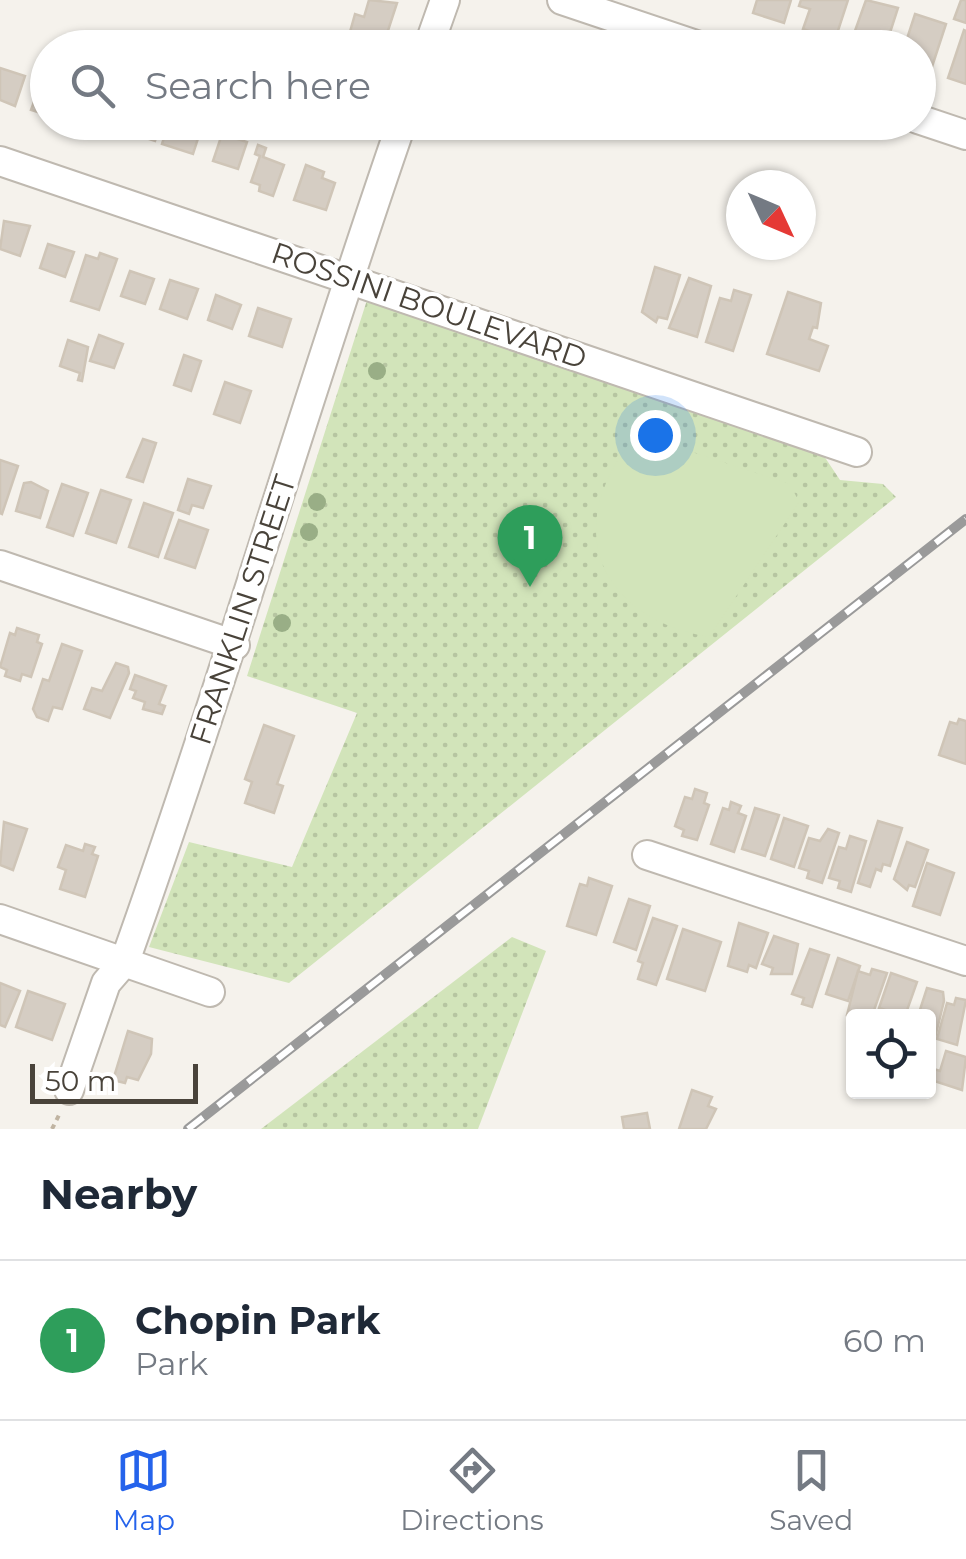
<!DOCTYPE html>
<style>
:root{--surface:#fff;--page:#f6f6f7;--text:#1f2937;--muted:#747a83;--line:#e0e1e3;--accent:#2563eb}
body{margin:0;font-family:Montserrat,sans-serif;background:var(--page);color:var(--text)}
.controls{position:absolute;right:30px;bottom:30px;display:grid;overflow:hidden;border-radius:10px;box-shadow:0 2px 8px #0004}
.controls button{width:90px;height:90px;display:grid;place-items:center;padding:0;border:0;border-bottom:2px solid var(--line);background:var(--surface);color:var(--text);font:50px sans-serif}
.compass{position:absolute;left:726px;top:170px;width:90px;height:90px;border-radius:50%;background:var(--surface);box-shadow:0 2px 8px #0004;rotate:134deg}
.scale{position:absolute;left:30px;bottom:25px;width:168px;box-sizing:border-box;padding-left:10px;border:5px solid #49433a;border-top:0;font-size:28px;line-height:35px;white-space:nowrap;color:#49433a;-webkit-text-stroke:8px #fff;paint-order:stroke}
.you{position:absolute;left:655px;top:435px;width:35px;height:35px;margin:-25px;border:8px solid #fff;border-radius:50%;background:#1a73e8;box-shadow:0 0 0 15px #1a73e833}
.badge{display:grid;place-items:center;width:65px;height:65px;border-radius:50%;background:var(--accent);color:#fff;font-size:32px;font-weight:700}
.pin{position:absolute;translate:-50% -82px;filter:drop-shadow(0 2px 5px #0008)}
.pin::after{content:'';position:absolute;top:52px;width:35px;height:30px;background:inherit;clip-path:polygon(0 0,100% 0,50% 100%)}
.list{margin:0;padding:0;list-style:none}
h2{display:flex;justify-content:space-between;align-items:center;height:130px;margin:0;padding:0 40px;font-size:42px}
h2 small{font-size:32px;font-weight:400;color:var(--muted)}
.list li{display:grid;grid-template-columns:65px 1fr auto;gap:30px;align-items:center;box-sizing:border-box;height:160px;padding:0 40px;border-top:2px solid var(--line)}
.list b{display:block;font-size:38px;white-space:nowrap}
.list p{margin:0;font-size:32px;white-space:nowrap;color:var(--muted)}
.list em{font-size:32px;font-style:normal;color:var(--muted)}
.icon{flex:none;width:55px;height:55px;fill:none;stroke:currentColor;stroke-width:2;stroke-linecap:round;stroke-linejoin:round}
.map{position:relative;flex:none;width:966px;height:1129px;overflow:hidden}
.search{position:absolute;background:var(--surface);box-shadow:0 2px 8px #0004;left:30px;right:30px;top:30px;height:110px;display:flex;align-items:center;gap:25px;box-sizing:border-box;padding:0 35px;border-radius:55px;color:var(--muted);font-size:38px}
.sheet{height:290px;background:var(--surface)}
nav{display:flex;justify-content:space-around;align-items:center;box-sizing:border-box;height:140px;border-top:2px solid var(--line);background:var(--surface);font-size:28px;color:var(--muted)}
nav a{display:grid;justify-items:center;gap:5px}
nav .on{color:var(--accent)}
.map>svg:first-child{display:block}
</style>
<div class="map">
<svg width="966" height="1129" viewBox="0 0 966 1129">
<defs>
<pattern id="park-dots" width="8" height="8" patternUnits="userSpaceOnUse" patternTransform="scale(2.5)"><rect width="8" height="8" fill="#d2e4ba"/><path d="M2 2h.1M6 6h.1" fill="none" stroke="#b6c5a1" stroke-width="1.8" stroke-linecap="round"/></pattern>
</defs>
<rect width="100%" height="100%" fill="#f5f2ec"/>
<!-- park -->
<g fill="url(#park-dots)">
<polygon points="367,300 824,456 840,480 883,484 896,497 289,983 149,947 189,842 292,867 357,713 247,676"/>
<polygon points="512,937 546,951 478,1129 261,1129"/>
</g>
<!-- pitch -->
<path fill="#d2e4ba" d="M637,434L790,484L799,502L709,637C594,616 561,523 637,434Z"/>
<!-- building -->
<g fill="#d5cdc3" stroke="#cfc5b7" stroke-width="2.5">
<polygon points="369,0 397,3 384,43 350,32 355,14 364,17"/>
<polygon points="757,0 791,0 784,23 753,13"/>
<polygon points="801,0 848,0 835,40 803,29 810,9 799,6"/>
<polygon points="866,0 898,8 885,48 851,42"/>
<polygon points="961,0 966,0 966,23 954,19"/>
<polygon points="915,14 946,24 930,73 918,69 918,48 904,48"/>
<polygon points="964,30 966,31 966,84 948,78"/>
<polygon points="48,64 48,115 31,110"/>
<polygon points="0,68 25,76 15,106 0,100"/>
<polygon points="127,122 161,122 155,141 124,131"/>
<polygon points="169,122 202,126 193,154 162,144"/>
<polygon points="222,134 247,142 238,169 213,161"/>
<polygon points="258,145 266,148 263,157 284,165 273,196 259,191 260,185 251,182 260,156 255,154"/>
<polygon points="306,165 324,172 322,178 335,183 326,210 294,200"/>
<polygon points="4,221 30,226 20,256 0,249"/>
<polygon points="48,244 74,252 65,277 40,268"/>
<polygon points="757,245 787,245 783,256"/>
<polygon points="100,253 117,259 99,310 71,301 86,255 98,259"/>
<polygon points="655,267 680,275 667,319 658,317 656,322 642,312"/>
<polygon points="130,271 154,279 145,304 121,296"/>
<polygon points="689,278 711,286 697,337 669,328"/>
<polygon points="170,280 198,289 187,319 160,309"/>
<polygon points="734,290 751,295 733,351 706,342 720,298 731,301"/>
<polygon points="788,292 821,303 817,328 813,327 809,339 828,346 819,371 767,354"/>
<polygon points="216,295 241,305 232,329 208,320"/>
<polygon points="258,308 291,319 282,347 249,336"/>
<polygon points="99,335 123,344 114,368 90,361"/>
<polygon points="68,340 88,347 82,381 78,380 80,373 60,366"/>
<polygon points="184,355 201,361 191,391 174,385"/>
<polygon points="225,382 251,391 240,423 214,414"/>
<polygon points="143,439 156,443 143,482 127,477"/>
<polygon points="0,460 18,466 2,514 0,513"/>
<polygon points="188,479 211,486 203,508 192,505 189,514 178,510"/>
<polygon points="31,482 48,491 40,518 16,511 24,483"/>
<polygon points="62,484 88,493 73,536 47,527"/>
<polygon points="101,490 131,500 116,543 86,533"/>
<polygon points="144,503 173,513 158,557 129,547"/>
<polygon points="179,520 208,530 195,568 165,558"/>
<polygon points="17,628 39,635 37,642 42,644 31,677 22,674 20,681 5,676 7,670 0,667 10,633 15,635"/>
<polygon points="62,644 82,651 62,709 53,707 48,721 37,717 33,709 43,679 49,681"/>
<polygon points="116,663 128,667 129,673 110,718 84,709 92,688 102,691"/>
<polygon points="135,675 166,686 159,704 165,706 162,714 143,709 145,702 133,698 136,691 130,689"/>
<polygon points="959,719 966,721 966,764 939,755 950,722 957,724"/>
<polygon points="264,725 294,736 277,784 283,786 274,813 245,803 252,782 245,779"/>
<polygon points="695,789 707,793 704,803 709,805 697,840 682,836 684,830 675,826 685,797 692,799"/>
<polygon points="731,802 741,806 738,813 746,816 734,852 711,844 723,808 729,810"/>
<polygon points="755,808 779,815 765,856 742,849"/>
<polygon points="784,818 808,826 794,867 771,859"/>
<polygon points="878,821 902,828 890,866 883,864 881,871 876,869 870,887 858,883"/>
<polygon points="4,822 27,829 13,870 0,865"/>
<polygon points="828,829 839,833 822,883 807,878 809,871 799,868 809,838 820,841"/>
<polygon points="850,836 866,841 851,892 838,888 840,881 829,878 839,847 846,849"/>
<polygon points="907,842 928,850 915,887 909,885 907,890 894,879"/>
<polygon points="85,844 95,847 92,854 98,856 85,897 60,889 66,870 58,867 66,845 83,851"/>
<polygon points="927,863 954,873 940,915 913,906"/>
<polygon points="589,878 612,886 596,935 567,926 580,884 587,886"/>
<polygon points="629,899 650,906 636,950 614,942"/>
<polygon points="653,918 677,926 656,985 638,979 643,963 638,961"/>
<polygon points="739,923 768,933 756,968 749,965 747,972 728,966"/>
<polygon points="683,929 721,942 705,991 667,979"/>
<polygon points="774,936 798,944 792,974 771,974 773,968 762,964"/>
<polygon points="810,949 829,955 812,1007 802,1004 804,998 792,994"/>
<polygon points="838,958 860,966 848,1001 826,994"/>
<polygon points="872,969 887,973 872,1016 847,1015 858,971 870,975"/>
<polygon points="891,973 917,982 905,1016 879,1008"/>
<polygon points="0,983 20,991 5,1027 0,1025"/>
<polygon points="927,988 943,992 944,1001 935,1038 928,1036 928,1016 918,1016"/>
<polygon points="28,991 65,1004 52,1040 16,1027"/>
<polygon points="956,998 966,1000 957,1045 937,1039 947,1003 954,1005"/>
<polygon points="128,1031 152,1039 151,1054 138,1080 127,1077 125,1083 113,1080"/>
<polygon points="946,1051 966,1057 962,1090 928,1079 931,1068 940,1071"/>
<polygon points="692,1090 712,1097 708,1106 716,1109 706,1129 679,1129"/>
<polygon points="647,1113 650,1129 624,1129 622,1117"/>
</g>
<g fill="none" stroke-linecap="round" stroke-linejoin="round">
<defs>
<g id="street">
<polyline points="562,0 705,48"/>
<polyline points="428,48 445,0"/>
<polyline points="918,119 966,135"/>
<polyline points="0,161 857,452"/>
<polyline points="0,565 235,645"/>
<polyline points="647,855 966,961"/>
<polyline points="0,919 210,992"/>
<path d="M69,1090L106,983L125,961C224,684 305,401 402,122"/>
</g>
</defs>
<!-- street casing -->
<use href="#street" stroke="#bfb9b0" stroke-width="32"/>
<!-- path -->
<polyline stroke="#c0b4a2" stroke-width="4" stroke-dasharray="5 5" stroke-linecap="butt" points="52,1129 60,1113"/>
<!-- street -->
<use href="#street" stroke="#fff" stroke-width="28"/>
<defs>
<polyline id="rail" points="188,1129 966,519"/>
</defs>
<!-- rail casing -->
<use href="#rail" stroke="#9a9a9a" stroke-width="10"/>
<!-- rail -->
<use href="#rail" stroke="#fff" stroke-width="6" stroke-dasharray="19" stroke-linecap="butt"/>
</g>
<!-- trees -->
<g fill="#99ae86">
<circle cx="377" cy="371" r="9"/>
<circle cx="317" cy="502" r="9"/>
<circle cx="309" cy="532" r="9"/>
<circle cx="282" cy="623" r="9"/>
</g>
<g text-anchor="middle" stroke-width="8" stroke-linejoin="round" paint-order="stroke">
<!-- street labels -->
<g font-size="30" fill="#49433a" stroke="#fff">
<text transform="translate(429 306) rotate(19)" y="10">ROSSINI BOULEVARD</text>
<text transform="translate(243 610) rotate(-72)" y="10">FRANKLIN STREET</text>
</g>
</g>
</svg>
<div class="controls">
<button><svg class="icon" aria-label="locate" viewBox="0 0 24 24"><circle cx="12" cy="12" r="6"/><path d="M12 2v4M12 18v4M2 12h4M18 12h4"/></svg></button>
</div>
<svg class="compass" viewBox="-18 -18 36 36"><path d="M0-13l5 13h-10z" fill="#e53935"/><path d="M0 13l5-13h-10z" fill="#747a83"/></svg>
<div class="scale">50 m</div>
<div class="you"></div>
<div class="pin badge" style="left:530px;top:587px;background:#2e9e5b">1</div>
<div class="search"><svg class="icon" aria-label="search" viewBox="0 0 24 24"><circle cx="10" cy="10" r="6"/><path d="M15 15l6 6"/></svg>Search here</div>
</div>
<section class="sheet">
<h2>Nearby<small></small></h2>
<ul class="list">
<li><span class="badge" style="background:#2e9e5b">1</span><div><b>Chopin Park</b><p>Park</p></div><em>60 m</em></li>
</ul>
</section>
<nav>
<a class="on"><svg class="icon" aria-label="map" viewBox="0 0 24 24"><path d="M3 6l6-2 6 2 6-2v14l-6 2-6-2-6 2zM9 4v14M15 6v14"/></svg>Map</a>
<a><svg class="icon" aria-label="directions" viewBox="0 0 24 24"><path d="M12 3l9 9-9 9-9-9zM9 14v-3h6M13 9l2 2-2 2"/></svg>Directions</a>
<a><svg class="icon" aria-label="saved" viewBox="0 0 24 24"><path d="M7 4h10v16l-5-4-5 4z"/></svg>Saved</a>
</nav>
